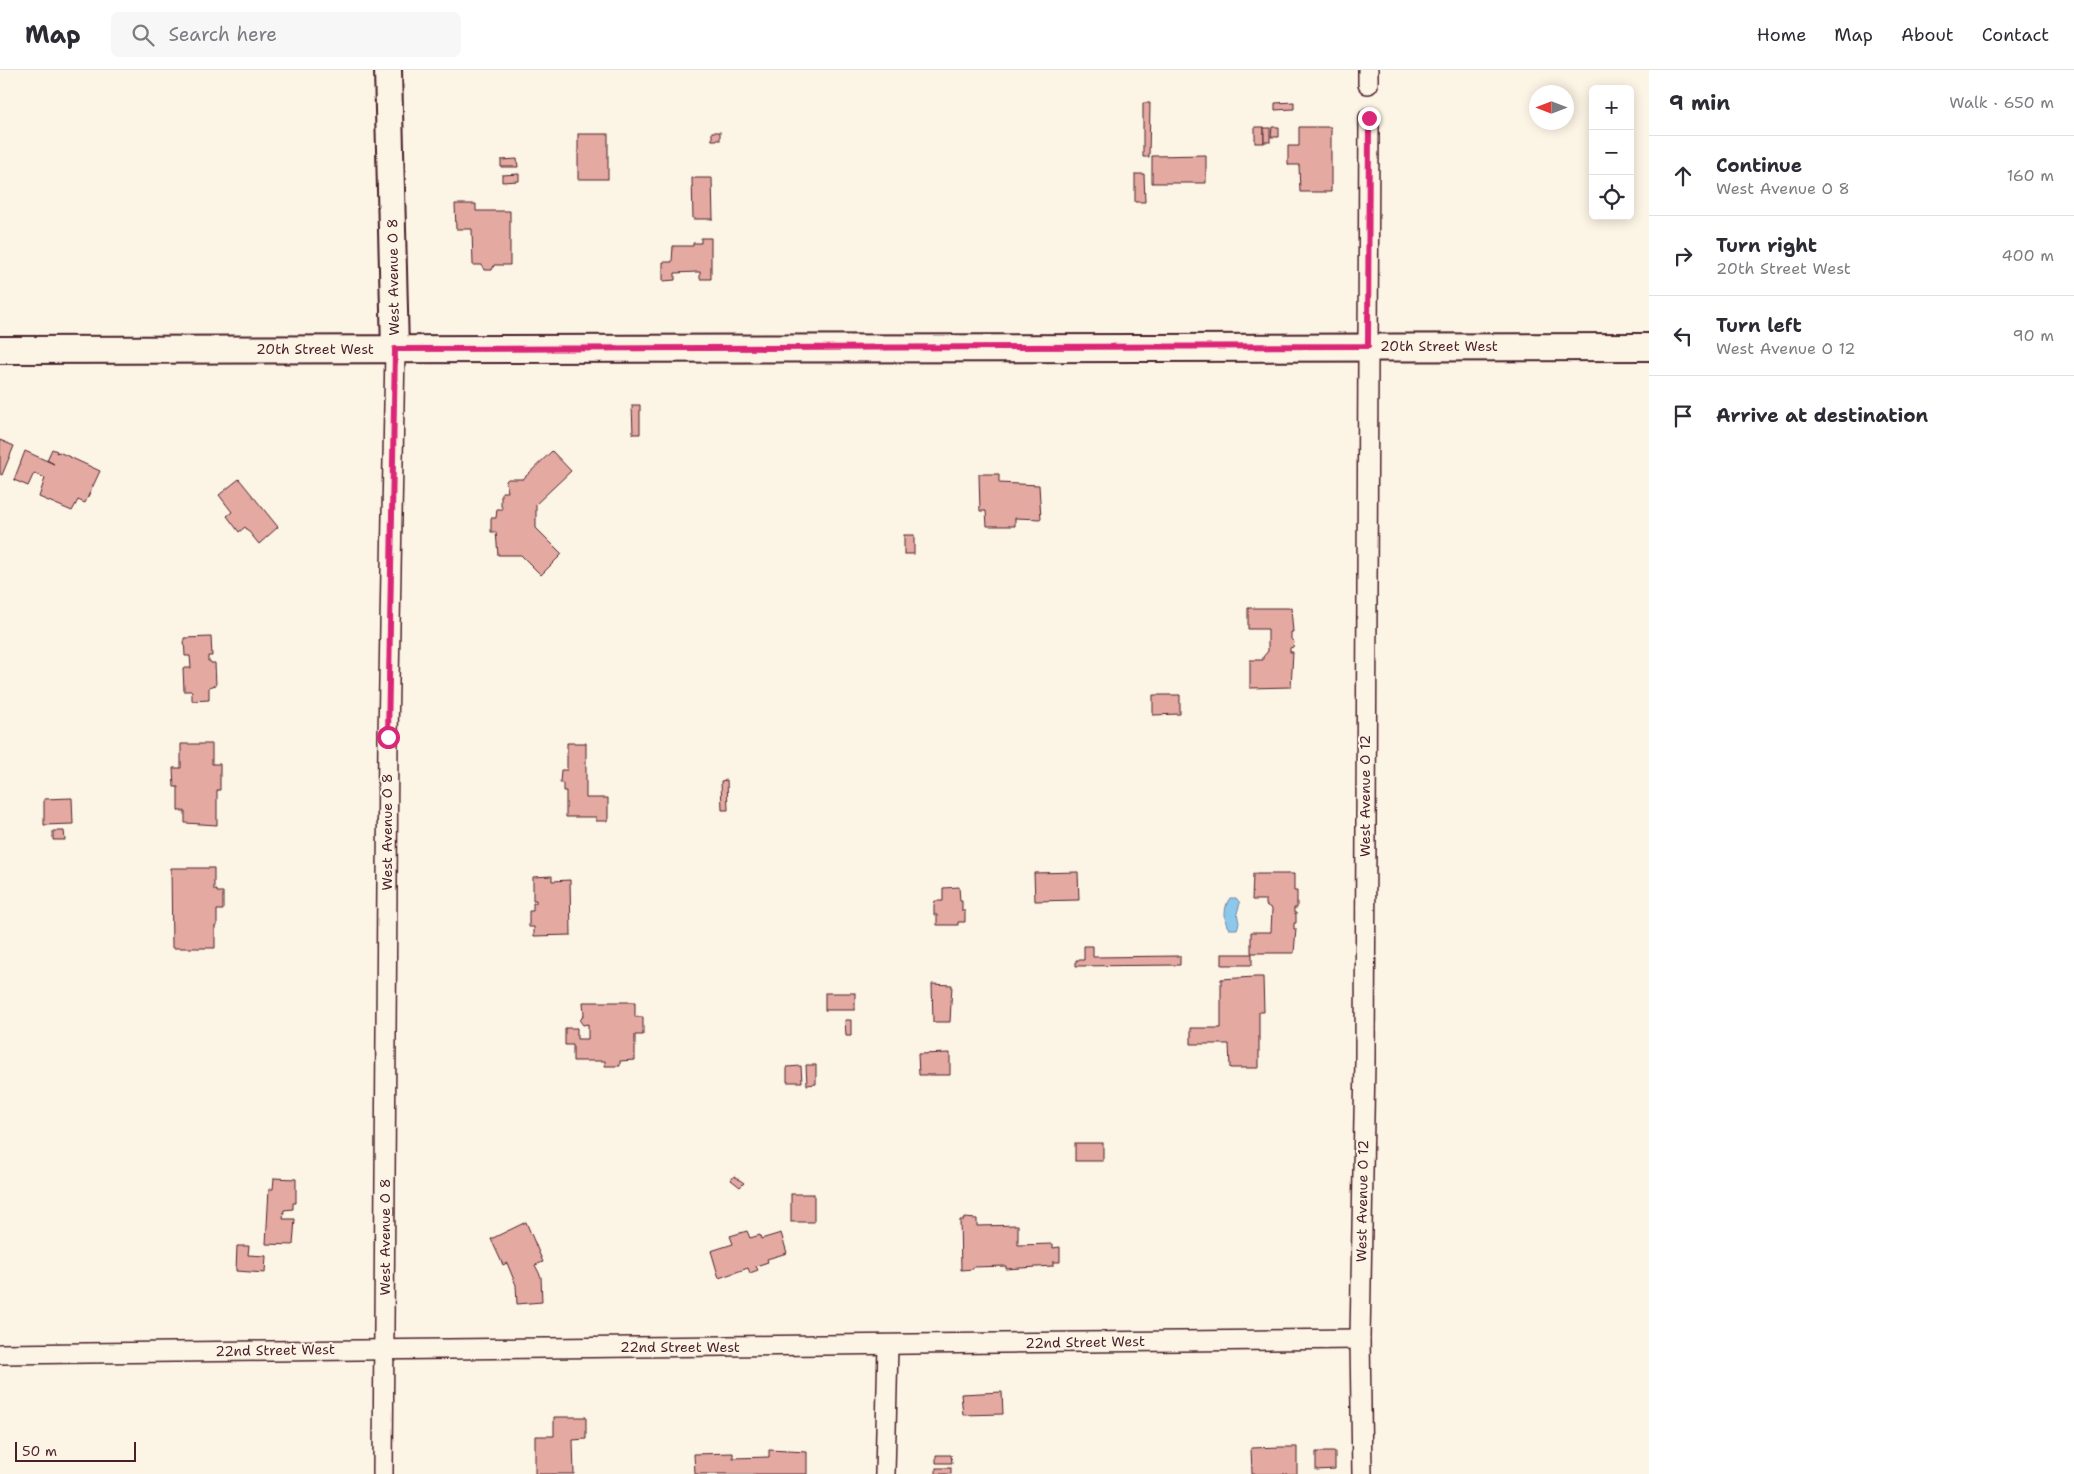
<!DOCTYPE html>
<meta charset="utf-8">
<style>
:root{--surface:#fff;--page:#f7f7f7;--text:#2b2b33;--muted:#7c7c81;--line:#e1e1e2}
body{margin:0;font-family:"Shantell Sans",sans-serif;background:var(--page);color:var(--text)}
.controls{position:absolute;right:15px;top:15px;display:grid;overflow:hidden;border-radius:8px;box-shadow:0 2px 12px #0003}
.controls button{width:45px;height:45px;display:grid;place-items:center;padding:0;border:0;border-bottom:1px solid var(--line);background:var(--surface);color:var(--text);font:25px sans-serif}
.compass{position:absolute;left:1529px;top:15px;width:45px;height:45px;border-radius:50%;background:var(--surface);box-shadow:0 2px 12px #0003;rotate:270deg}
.scale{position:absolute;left:15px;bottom:12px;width:121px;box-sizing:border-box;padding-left:5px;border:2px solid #4a1f2b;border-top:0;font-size:14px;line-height:18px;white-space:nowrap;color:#4a1f2b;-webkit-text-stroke:4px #fcf5e5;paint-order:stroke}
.stop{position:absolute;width:15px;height:15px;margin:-11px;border:4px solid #db2777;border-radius:50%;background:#fff}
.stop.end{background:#db2777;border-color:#fff;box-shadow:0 1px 5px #0008}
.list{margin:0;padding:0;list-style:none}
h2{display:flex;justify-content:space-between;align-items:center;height:65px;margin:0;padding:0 20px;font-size:21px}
h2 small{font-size:16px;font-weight:400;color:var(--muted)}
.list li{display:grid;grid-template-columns:32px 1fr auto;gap:15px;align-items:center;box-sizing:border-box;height:80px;padding:0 20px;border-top:1px solid var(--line)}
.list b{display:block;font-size:19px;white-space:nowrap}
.list p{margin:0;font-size:16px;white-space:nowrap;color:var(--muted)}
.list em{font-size:16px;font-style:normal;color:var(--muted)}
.icon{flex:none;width:28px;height:28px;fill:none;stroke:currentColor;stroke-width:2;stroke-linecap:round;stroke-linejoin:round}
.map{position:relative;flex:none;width:1649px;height:1404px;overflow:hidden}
header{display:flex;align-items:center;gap:30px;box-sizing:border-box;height:70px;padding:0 25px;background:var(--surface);border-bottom:1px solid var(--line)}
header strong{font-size:24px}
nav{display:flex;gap:28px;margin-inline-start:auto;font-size:18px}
.search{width:350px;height:45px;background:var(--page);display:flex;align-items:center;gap:12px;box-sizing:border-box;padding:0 18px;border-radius:8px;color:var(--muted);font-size:19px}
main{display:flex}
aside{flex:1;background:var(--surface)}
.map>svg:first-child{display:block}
</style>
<header>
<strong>Map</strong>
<div class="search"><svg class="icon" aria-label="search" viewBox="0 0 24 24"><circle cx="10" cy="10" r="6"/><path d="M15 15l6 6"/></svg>Search here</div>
<nav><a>Home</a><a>Map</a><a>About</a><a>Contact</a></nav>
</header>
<main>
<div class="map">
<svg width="1649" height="1404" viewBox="0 0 1649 1404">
<rect width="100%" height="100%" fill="#fcf5e5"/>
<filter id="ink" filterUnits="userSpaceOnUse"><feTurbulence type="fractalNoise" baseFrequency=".02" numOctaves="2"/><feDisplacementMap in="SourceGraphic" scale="10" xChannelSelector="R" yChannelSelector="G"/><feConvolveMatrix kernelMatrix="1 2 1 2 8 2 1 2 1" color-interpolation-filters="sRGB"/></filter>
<g filter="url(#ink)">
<!-- water -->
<path fill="#8cc8ec" stroke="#72849f" d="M1230,828H1236L1240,833L1237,843L1239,853L1237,859H1229C1223,852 1224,835 1230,828Z"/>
<!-- building -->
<g fill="#e4aaa2" stroke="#4a1f2b">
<polygon points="1294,32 1294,39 1275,40 1275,33"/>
<polygon points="1143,33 1150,33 1149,87 1143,87"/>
<rect x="1255" y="57" width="9" height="16"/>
<polygon points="1272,57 1279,57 1279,67 1271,67"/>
<polygon points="1299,57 1331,57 1331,122 1300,122 1299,95 1288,95 1288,76 1299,76"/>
<rect x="1264" y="58" width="6" height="14"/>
<rect x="712" y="62" width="8" height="8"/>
<rect x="578" y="64" width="30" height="45"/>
<polygon points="1206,85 1206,113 1152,113 1152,86"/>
<polygon points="517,89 518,97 501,97 501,90"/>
<polygon points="519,104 519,111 502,112 502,105"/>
<polygon points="1135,104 1144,104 1145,132 1135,132"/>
<polygon points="692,108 712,108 713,149 693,149"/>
<polygon points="455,134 476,134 476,141 510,141 510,195 494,195 492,200 484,200 482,195 473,195 472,159 456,159"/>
<polygon points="701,168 711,168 711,209 700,209 700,202 697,202 675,203 675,210 663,211 663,192 672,192 673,176 693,176 693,173 701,173"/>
<polygon points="632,335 640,335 640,364 633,364"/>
<polygon points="0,370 14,376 2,405 0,404"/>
<polygon points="52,379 57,381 56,383 59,382 100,401 85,433 78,430 72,441 39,427 45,408 34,403 28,416 14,410 25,381 54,394 47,390"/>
<polygon points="552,381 571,401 536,434 536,458 562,484 541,505 521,485 498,485 496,462 491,462 491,448 496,448 497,439 503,439 501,436 501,426 502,426 502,422 508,422 506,411 508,409 523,409"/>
<polygon points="979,404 999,404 999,413 1039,415 1041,449 1015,448 1015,456 987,456 986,441 980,441"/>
<polygon points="239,409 278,457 259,474 245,457 239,462 227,446 232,442 219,425"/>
<rect x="904" y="465" width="10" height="19"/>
<polygon points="1248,538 1291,538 1293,562 1291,562 1291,569 1294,572 1293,577 1290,578 1290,582 1293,582 1291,617 1250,618 1250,590 1263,590 1263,587 1268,581 1268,559 1248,559"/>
<polygon points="211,567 212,586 208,586 208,591 210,591 211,593 215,593 216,615 209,617 209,630 192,631 192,621 184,621 183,598 191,598 190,586 185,586 184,568"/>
<polygon points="1153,625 1180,625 1180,644 1153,645"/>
<polygon points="567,673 586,673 586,728 608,728 608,751 596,751 596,747 566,747 566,721 563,721 563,713 560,713 561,700 567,700"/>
<polygon points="181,674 212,674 212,694 220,694 220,720 217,720 217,755 185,753 185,741 178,741 178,717 174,717 173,698 181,698"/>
<polygon points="727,710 728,740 722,740 721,711"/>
<polygon points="72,728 73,754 44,755 44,729"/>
<polygon points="53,761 64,761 65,770 53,770"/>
<polygon points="171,798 214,798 214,820 217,820 217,822 223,822 223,840 217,840 217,856 215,856 215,878 172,878"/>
<polygon points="1078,802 1079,830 1035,831 1034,803"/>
<polygon points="1253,804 1294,804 1294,821 1297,821 1297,838 1294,838 1294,843 1296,843 1296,853 1294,853 1294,859 1296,859 1294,883 1251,883 1251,862 1271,862 1272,839 1266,835 1266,830 1252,830"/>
<polygon points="552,806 552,811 570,810 571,865 534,866 534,857 529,857 529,841 533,841 533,833 536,833 536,830 533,830 533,807"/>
<polygon points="959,817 960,831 962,831 962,841 965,841 965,852 958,852 958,855 937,855 937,845 934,845 934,835 935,831 943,831 943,818"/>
<polygon points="1084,876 1093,876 1093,887 1180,886 1180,895 1076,896 1076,890 1084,890"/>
<rect x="1222" y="884" width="30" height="11"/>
<polygon points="1255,907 1263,907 1264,942 1259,942 1259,998 1230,998 1229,974 1191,974 1191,958 1221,958 1221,909"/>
<polygon points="932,914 952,915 950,952 933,952"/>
<rect x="825" y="923" width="30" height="17"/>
<polygon points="583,932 635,932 635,947 643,947 643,965 635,965 635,990 620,991 620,996 605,996 605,991 573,991 573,975 565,975 565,958 577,958 577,969 588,969 588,954 583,955 580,951 584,944"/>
<polygon points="845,950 851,950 851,966 846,966"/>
<polygon points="950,983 950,1005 919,1005 918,984"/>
<polygon points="806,995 816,995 816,1014 807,1015"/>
<polygon points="801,996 802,1012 787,1012 787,997"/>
<rect x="1075" y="1073" width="28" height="18"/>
<polygon points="734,1106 744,1113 740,1117 731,1110"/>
<polygon points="274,1108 296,1109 296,1133 293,1133 293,1139 284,1140 283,1149 295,1149 293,1175 266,1174 269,1119 273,1119"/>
<rect x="791" y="1124" width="23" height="28"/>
<polygon points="964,1148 977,1149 977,1156 1018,1155 1018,1175 1053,1174 1053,1178 1060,1177 1060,1192 1053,1192 1053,1196 1006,1199 1006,1196 973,1197 973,1199 961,1200 960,1150 964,1150"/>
<polygon points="526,1152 543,1192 535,1195 541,1207 542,1232 517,1234 516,1215 507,1193 503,1195 491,1169"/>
<polygon points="747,1161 750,1168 760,1165 761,1169 781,1163 787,1183 767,1189 768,1192 756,1196 758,1200 750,1203 748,1198 719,1208 711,1181 733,1174 730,1166"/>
<polygon points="237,1176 249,1176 248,1185 266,1186 265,1203 236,1201"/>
<polygon points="1002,1322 1003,1344 963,1345 961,1324"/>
<polygon points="554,1347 586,1347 586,1369 573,1370 574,1404 535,1404 535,1366 554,1366"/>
<polygon points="1281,1377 1297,1377 1297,1404 1252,1404 1251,1378"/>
<polygon points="769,1380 807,1382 807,1404 695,1404 694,1384 733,1383 733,1388 769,1387"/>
<polygon points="1316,1382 1335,1382 1335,1399 1316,1400"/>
<polygon points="936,1385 951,1385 952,1393 936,1393"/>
<rect x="936" y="1398" width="15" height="6"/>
</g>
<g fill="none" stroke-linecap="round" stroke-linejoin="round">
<defs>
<g id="street">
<polyline points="1368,0 1368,14"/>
<polyline points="0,1284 1360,1269"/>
<polyline points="383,1404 388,667 395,279"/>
<polyline points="885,1404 888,1275"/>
<polyline points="1362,1404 1360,1269 1365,991 1369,48"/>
</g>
<g id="secondary">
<polyline points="388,0 395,279"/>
<polyline points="0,280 1649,277"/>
</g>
</defs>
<!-- street casing -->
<use href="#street" stroke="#4a1f2b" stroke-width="22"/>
<!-- secondary casing -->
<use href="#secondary" stroke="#4a1f2b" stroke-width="30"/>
<!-- street -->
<use href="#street" stroke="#fcf5e5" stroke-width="19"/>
<!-- secondary -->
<use href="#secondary" stroke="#fcf5e5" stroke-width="26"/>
</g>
</g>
<g fill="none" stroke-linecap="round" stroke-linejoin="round" filter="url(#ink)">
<!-- route -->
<polyline stroke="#db2777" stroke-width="6" points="388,667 395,279 1368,276 1369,48"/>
</g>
<g text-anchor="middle" stroke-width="4" stroke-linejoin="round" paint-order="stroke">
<!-- street labels -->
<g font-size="14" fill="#4a1f2b" stroke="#fcf5e5">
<text transform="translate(393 207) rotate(-91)" y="5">West Avenue O 8</text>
<text x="1439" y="281">20th Street West</text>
<text x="315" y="284">20th Street West</text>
<text transform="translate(1365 726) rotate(-90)" y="5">West Avenue O 12</text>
<text transform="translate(387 762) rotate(-90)" y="5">West Avenue O 8</text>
<text transform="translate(1362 1131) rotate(-89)" y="5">West Avenue O 12</text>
<text transform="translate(385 1167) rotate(-90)" y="5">West Avenue O 8</text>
<text transform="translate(1085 1272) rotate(-1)" y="5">22nd Street West</text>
<text x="680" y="1282">22nd Street West</text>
<text transform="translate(275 1280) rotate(-1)" y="5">22nd Street West</text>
</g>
</g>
</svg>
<div class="controls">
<button>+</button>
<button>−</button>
<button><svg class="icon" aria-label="locate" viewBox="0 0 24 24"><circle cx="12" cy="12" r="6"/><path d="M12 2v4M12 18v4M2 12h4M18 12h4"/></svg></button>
</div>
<svg class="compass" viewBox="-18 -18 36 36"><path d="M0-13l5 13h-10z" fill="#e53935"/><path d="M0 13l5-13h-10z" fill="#7c7c81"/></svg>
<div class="scale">50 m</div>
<div class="stop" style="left:388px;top:667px"></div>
<div class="stop end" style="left:1369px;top:48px"></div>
</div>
<aside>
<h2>9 min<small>Walk · 650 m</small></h2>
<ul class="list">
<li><svg class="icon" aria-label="ahead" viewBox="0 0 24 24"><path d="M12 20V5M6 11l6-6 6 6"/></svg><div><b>Continue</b><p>West Avenue O 8</p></div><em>160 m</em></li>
<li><svg class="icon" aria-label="right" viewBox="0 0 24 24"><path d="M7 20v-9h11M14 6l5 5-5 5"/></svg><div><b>Turn right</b><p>20th Street West</p></div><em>400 m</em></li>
<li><svg class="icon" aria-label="left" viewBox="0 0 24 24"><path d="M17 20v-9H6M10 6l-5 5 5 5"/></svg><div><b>Turn left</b><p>West Avenue O 12</p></div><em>90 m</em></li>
<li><svg class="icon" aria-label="arrive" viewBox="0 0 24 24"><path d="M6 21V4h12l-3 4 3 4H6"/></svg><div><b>Arrive at destination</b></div></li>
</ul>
</aside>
</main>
